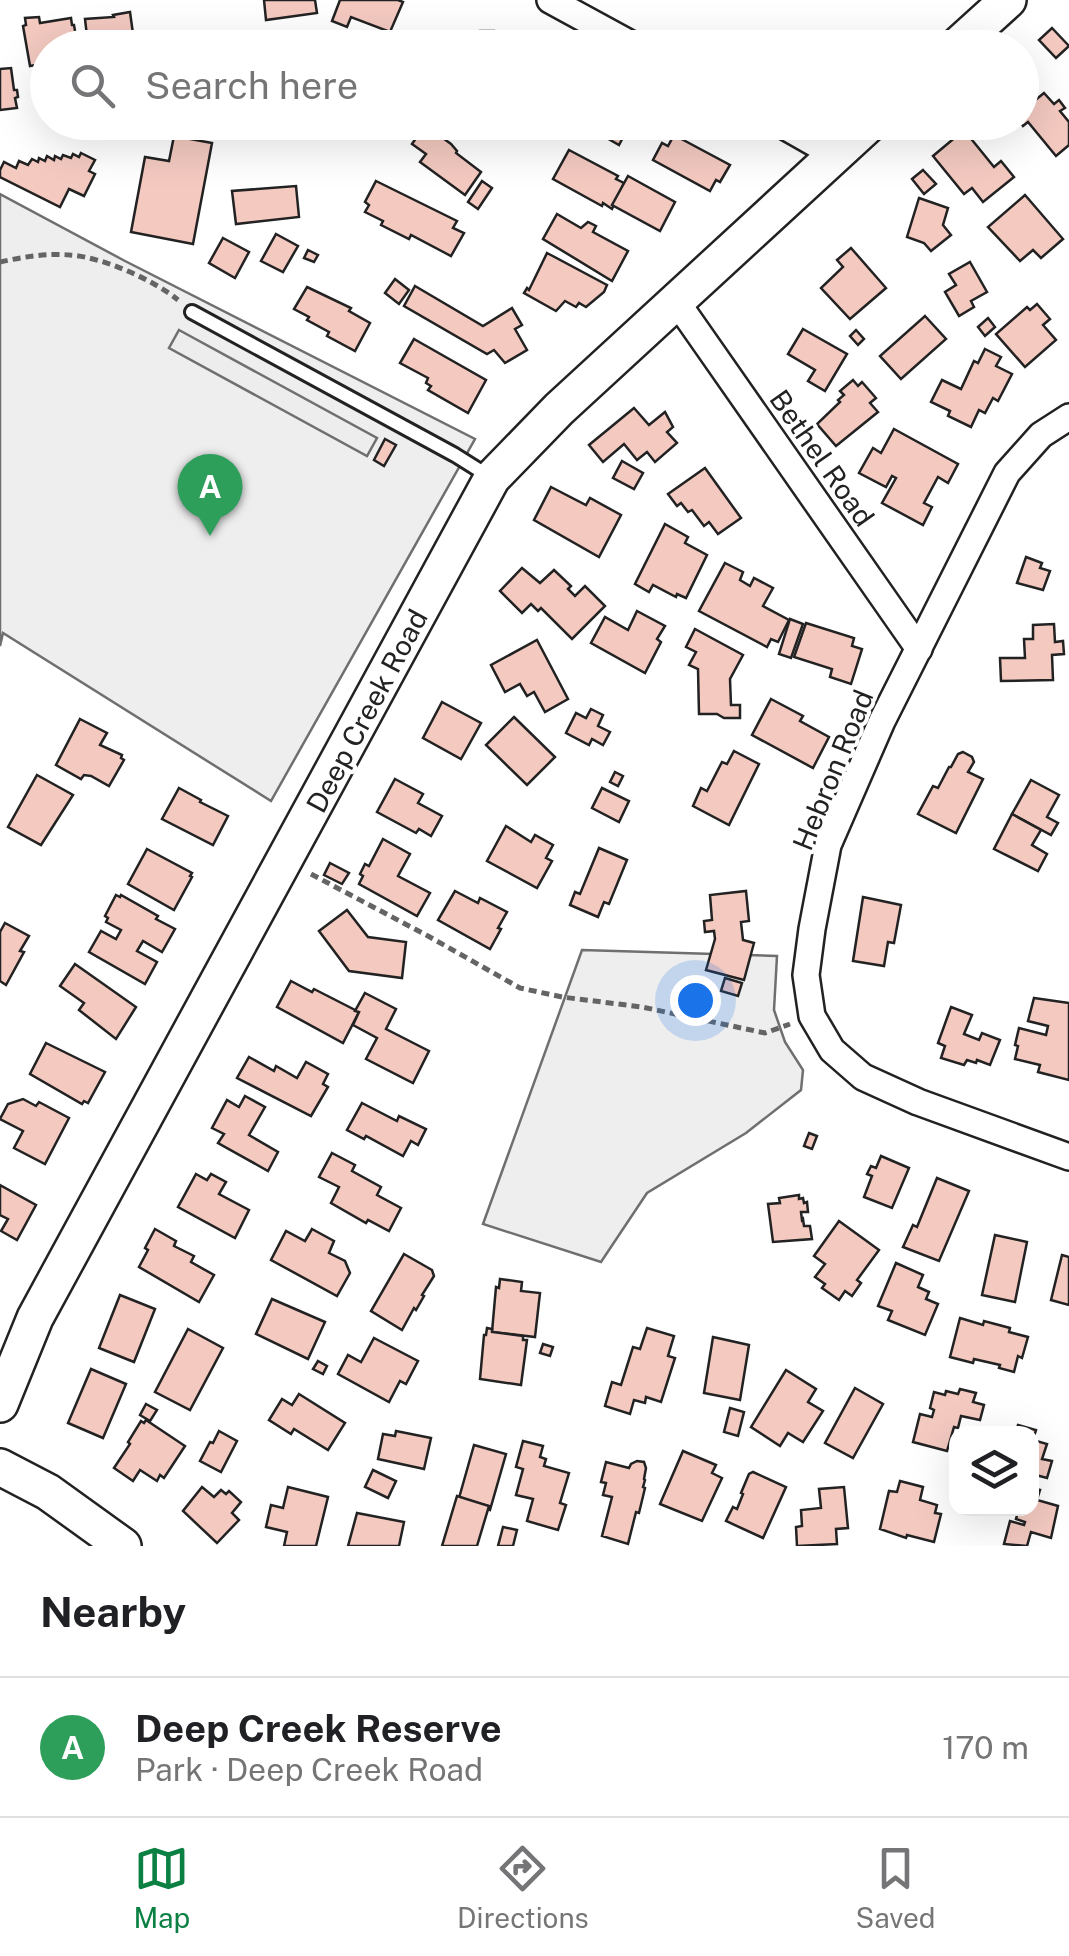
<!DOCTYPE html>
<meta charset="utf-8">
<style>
:root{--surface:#fff;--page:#f6f6f6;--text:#202124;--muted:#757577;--line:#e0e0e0;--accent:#0b8043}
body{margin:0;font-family:"Public Sans",sans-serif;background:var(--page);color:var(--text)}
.controls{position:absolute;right:30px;bottom:30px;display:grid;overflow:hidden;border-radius:20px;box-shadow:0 10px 40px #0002}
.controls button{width:90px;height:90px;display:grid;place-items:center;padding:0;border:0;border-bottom:2px solid var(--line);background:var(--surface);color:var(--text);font:50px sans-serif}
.you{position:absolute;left:695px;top:1000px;width:35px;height:35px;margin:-25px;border:8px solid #fff;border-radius:50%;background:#1a73e8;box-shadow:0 0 0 15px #1a73e833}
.badge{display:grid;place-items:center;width:65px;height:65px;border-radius:50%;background:var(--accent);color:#fff;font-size:32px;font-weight:700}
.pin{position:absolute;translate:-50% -82px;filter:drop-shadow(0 2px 5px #0008)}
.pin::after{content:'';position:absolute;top:52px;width:35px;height:30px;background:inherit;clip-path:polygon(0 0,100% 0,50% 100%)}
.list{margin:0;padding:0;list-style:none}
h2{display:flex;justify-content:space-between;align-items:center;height:130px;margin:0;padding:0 40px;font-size:42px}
h2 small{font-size:32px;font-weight:400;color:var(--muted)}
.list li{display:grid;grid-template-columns:65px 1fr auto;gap:30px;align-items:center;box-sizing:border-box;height:140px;padding:0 40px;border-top:2px solid var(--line)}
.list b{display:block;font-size:38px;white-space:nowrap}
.list p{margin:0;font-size:32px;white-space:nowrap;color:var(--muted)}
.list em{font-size:32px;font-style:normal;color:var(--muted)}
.icon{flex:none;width:55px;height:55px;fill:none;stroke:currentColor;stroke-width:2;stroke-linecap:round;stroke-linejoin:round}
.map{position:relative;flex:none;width:1069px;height:1546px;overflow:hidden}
.search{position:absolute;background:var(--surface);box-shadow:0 10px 40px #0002;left:30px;right:30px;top:30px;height:110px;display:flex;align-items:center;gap:25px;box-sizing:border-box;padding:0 35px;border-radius:55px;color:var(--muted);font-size:38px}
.sheet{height:270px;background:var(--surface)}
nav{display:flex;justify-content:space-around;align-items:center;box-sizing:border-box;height:140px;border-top:2px solid var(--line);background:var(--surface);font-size:28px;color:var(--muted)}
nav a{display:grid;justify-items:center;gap:5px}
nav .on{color:var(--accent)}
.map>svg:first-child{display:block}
</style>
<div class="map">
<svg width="1069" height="1546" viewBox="0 0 1069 1546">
<rect width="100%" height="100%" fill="#fff"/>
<!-- green -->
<g fill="#eee" stroke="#6f6f6f" stroke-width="2.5">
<polygon points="0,194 125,261 475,439 271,801 3,633 0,646"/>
<polygon points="582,950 777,956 774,1010 785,1042 803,1070 801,1090 746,1133 647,1193 601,1262 483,1224"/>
</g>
<!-- parking -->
<polygon fill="#ededed" stroke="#6f6f6f" stroke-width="2.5" points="179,330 377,438 367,456 169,348"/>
<!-- building -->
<g fill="#f3c9c0" stroke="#222" stroke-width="2.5">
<polygon points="264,0 315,0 317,13 266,20"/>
<polygon points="340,0 398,0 403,2 390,32 351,17 347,27 332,21"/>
<polygon points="130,12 135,48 81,48 79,37 87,36 85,19 114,17 113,15"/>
<polygon points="39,17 40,23 71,18 72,25 74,25 78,48 48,48 48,66 47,63 30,66 23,26 26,25 25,18"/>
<polygon points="1052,28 1069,46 1056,58 1039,40"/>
<polygon points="480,31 494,31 495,48 412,48 411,39"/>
<polygon points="11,68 14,90 17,90 18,97 15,98 17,108 0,110 0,69"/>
<polygon points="1022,74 1033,88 1022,98"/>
<polygon points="1044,93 1054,104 1059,100 1065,108 1060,111 1069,122 1069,145 1056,156 1028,122 1023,126 1020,122 1022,104 1030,98 1033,102"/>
<polygon points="579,122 631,122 619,145"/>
<polygon points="425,125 451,144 457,151 456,153 481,172 465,195 420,162 426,154 412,144"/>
<polygon points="964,130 994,167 1001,161 1014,177 983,202 972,188 964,194 933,156"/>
<polygon points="674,135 730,165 720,182 716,180 710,191 653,160 662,143 668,146"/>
<polygon points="174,136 212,143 193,244 131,232 145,157 169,161"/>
<polygon points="569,150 618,176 616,179 624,183 612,209 603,203 602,206 553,179"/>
<polygon points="81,153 95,160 89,171 95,174 84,196 69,189 60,207 0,177 0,170 4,162 16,168 19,161 28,165 32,159 38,162 39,158 45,161 47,156 54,160 55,156 61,159 63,155 71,158 73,154 79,157"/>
<polygon points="923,170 936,184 924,194 912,179"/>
<polygon points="628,176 675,202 660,231 612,205"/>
<polygon points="376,181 457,221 453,228 464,233 451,256 411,235 409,239 381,225 383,221 365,212 369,205 365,202"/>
<polygon points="482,181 492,188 478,209 468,202"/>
<polygon points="296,186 299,217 236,224 232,191"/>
<polygon points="1025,195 1063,239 1041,258 1033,250 1020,261 988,227"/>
<polygon points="919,198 948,208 943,225 951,235 931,251 924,243 907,237"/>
<polygon points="557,214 581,228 588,222 596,226 593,232 628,251 612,281 543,239"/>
<polygon points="276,234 298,246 283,272 261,261"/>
<polygon points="223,238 249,252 235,278 209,263"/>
<polygon points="851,248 886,288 850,319 821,288 843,267 837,260"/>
<polygon points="308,250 318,255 314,262 304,258"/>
<polygon points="547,253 607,285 604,292 586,307 579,303 576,307 565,301 556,311 524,293 527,288 529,290"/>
<polygon points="970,262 987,292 971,301 974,307 959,316 945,292 956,285 949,274"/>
<polygon points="395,279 409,290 399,304 385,293"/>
<polygon points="415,286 483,326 512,308 522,325 515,329 527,350 505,363 494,350 487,354 404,306"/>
<polygon points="307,287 351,308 349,311 370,323 355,351 327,336 329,332 307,320 309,317 294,309"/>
<polygon points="1037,304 1050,319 1043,325 1056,340 1025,367 996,334 1027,307 1030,310"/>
<polygon points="925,316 946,339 901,379 880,356"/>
<polygon points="988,318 995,327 985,336 978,327"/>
<polygon points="803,329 847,354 825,391 808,381 815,370 788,354"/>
<polygon points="856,330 864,339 858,345 850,336"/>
<polygon points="414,339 486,380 468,413 428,390 431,386 426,383 428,378 400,363"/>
<polygon points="985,349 1001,357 996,366 1012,374 998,401 993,398 985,413 979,410 971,427 948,416 950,411 931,402 942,380 961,389 974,361 978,363"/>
<polygon points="853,380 858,386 862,382 876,398 870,403 878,412 836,446 817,424 840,402 838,400 844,395 840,391"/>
<polygon points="634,408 649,425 665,412 673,427 667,432 677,443 655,462 647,452 637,460 624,444 603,462 589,445"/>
<polygon points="894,429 958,464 948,483 938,477 924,503 932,507 923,525 882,503 896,478 892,476 886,487 859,473 873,448 881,453"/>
<polygon points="385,439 396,445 384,466 374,460"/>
<polygon points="622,461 643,473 634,489 613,478"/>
<polygon points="705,468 741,518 718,534 709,522 704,526 692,510 688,512 681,503 677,506 668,494"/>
<polygon points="551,487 586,505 590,498 621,515 599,557 534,520"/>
<polygon points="665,524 688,537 685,543 707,555 686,598 677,594 676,597 653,585 649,592 635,584"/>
<polygon points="1026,557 1042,563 1040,568 1050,571 1043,590 1017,583"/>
<polygon points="725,563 743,572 740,580 750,586 754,578 773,588 763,606 789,620 778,642 771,639 767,647 699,611"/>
<polygon points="522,568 540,583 554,570 571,586 568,589 575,596 585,586 605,606 572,639 541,608 538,611 531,604 522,613 500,591"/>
<polygon points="637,611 665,626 657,639 661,642 645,673 591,643 605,617 628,630"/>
<polygon points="790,619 803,624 791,658 779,654"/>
<polygon points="806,623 854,638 852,646 862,649 851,684 830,677 832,669 794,657"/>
<polygon points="1054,624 1055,642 1063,641 1064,654 1052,655 1053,680 1001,681 1000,658 1025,658 1024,639 1033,639 1033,625"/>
<polygon points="695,629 743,655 730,679 731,705 740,705 740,718 724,718 717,714 699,714 698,669 689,665 696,652 686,647"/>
<polygon points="537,640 568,699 545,712 534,692 527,696 520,684 505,692 491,665"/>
<polygon points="771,699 803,716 800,721 829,737 813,768 752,735"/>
<polygon points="442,702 481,723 461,759 423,738"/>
<polygon points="591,709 603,715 598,726 610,732 603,745 592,739 589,745 566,733 576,713 586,718"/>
<polygon points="514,717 555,757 527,785 486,745"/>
<polygon points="80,719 107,733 100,745 122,755 121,758 124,760 109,786 91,776 84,775 81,779 56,765"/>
<polygon points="734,751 759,764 729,825 693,806 701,788 707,791 722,762 727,764"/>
<polygon points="963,752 972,757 974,762 968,772 983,779 956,833 918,814 933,786 938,788 949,767 951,767 958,754"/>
<polygon points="615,772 623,776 618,786 610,782"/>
<polygon points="37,775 73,795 41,845 8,827"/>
<polygon points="395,779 423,794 418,803 442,816 431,836 419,829 416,833 377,812"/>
<polygon points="1031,780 1059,795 1047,817 1058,823 1051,835 1012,814"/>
<polygon points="179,788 201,800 200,802 228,816 213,845 162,819"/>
<polygon points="602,788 629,801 619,822 592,808"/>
<polygon points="1012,814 1041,830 1032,845 1047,854 1038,871 994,849"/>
<polygon points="506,826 531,842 535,835 553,845 546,858 552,861 537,888 487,861"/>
<polygon points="383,839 410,854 398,876 430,893 417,916 359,884 363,876 360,874 365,864 369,866"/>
<polygon points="599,848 627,860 609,904 604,902 598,917 570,905 575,892 580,894"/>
<polygon points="147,849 192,873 190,876 192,877 174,910 128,884"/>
<polygon points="330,863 349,873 342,884 324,875"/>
<polygon points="455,891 478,903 480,898 507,912 498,928 501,929 490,949 438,920"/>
<polygon points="746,891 749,921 741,922 743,940 754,943 744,980 706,970 715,939 714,931 705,932 704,921 712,920 710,895"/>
<polygon points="116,895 120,897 121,895 158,916 156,919 175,929 162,952 143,941 137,951 157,962 145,984 89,952 101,931 116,939 121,930 106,922 108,918 105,916"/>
<polygon points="863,897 901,905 894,943 888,942 884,966 853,961"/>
<polygon points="347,910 368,937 406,942 402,978 349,971 319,931"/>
<polygon points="5,923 29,936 20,951 24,952 6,985 0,981 0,932"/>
<polygon points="75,964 136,1007 116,1039 79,1010 84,1003 60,986"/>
<polygon points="725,978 742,983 738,996 721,991"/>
<polygon points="291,981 312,992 314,989 359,1012 343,1043 277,1007"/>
<polygon points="365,993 396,1009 386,1029 429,1051 413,1083 366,1059 377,1038 353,1025 359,1012 355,1011"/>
<polygon points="1034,998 1069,1003 1069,1080 1038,1072 1040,1065 1015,1059 1018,1046 1015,1045 1019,1028 1046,1035 1048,1026 1028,1021"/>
<polygon points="951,1007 972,1015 964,1034 979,1040 982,1033 1000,1040 990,1065 977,1060 976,1063 967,1060 964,1065 941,1058 945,1046 938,1043"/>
<polygon points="46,1043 105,1072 88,1103 84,1101 82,1104 30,1074"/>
<polygon points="249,1057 274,1071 276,1066 297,1078 306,1062 328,1074 323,1084 328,1087 311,1116 237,1078"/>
<polygon points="245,1096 265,1107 249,1135 278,1152 268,1171 218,1143 224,1134 212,1128 227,1100 239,1107"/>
<polygon points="23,1099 36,1106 39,1102 69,1118 45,1164 14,1148 23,1131 0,1119 8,1104"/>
<polygon points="362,1103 397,1121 399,1116 426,1129 418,1145 411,1141 403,1156 366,1136 364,1139 347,1130"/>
<polygon points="809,1133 817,1136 812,1149 804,1146"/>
<polygon points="332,1153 355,1165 352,1171 381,1187 377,1195 401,1208 389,1231 368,1220 366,1223 331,1203 339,1187 319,1177"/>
<polygon points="881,1156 909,1168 892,1208 864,1197 872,1176 867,1174 871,1166 876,1168"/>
<polygon points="196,1174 207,1180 211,1174 226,1182 219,1194 249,1210 235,1238 178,1207"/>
<polygon points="937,1178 969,1191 939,1261 903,1247 913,1225 917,1227"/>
<polygon points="0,1185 36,1205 17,1240 1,1231 8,1219 0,1215"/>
<polygon points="799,1195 799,1199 803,1198 804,1203 807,1202 808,1212 801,1212 802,1220 803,1219 804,1226 810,1226 812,1239 773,1242 768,1204 780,1203 779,1198"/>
<polygon points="839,1221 879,1250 857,1280 861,1283 852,1296 845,1291 839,1300 822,1288 825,1284 815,1277 825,1264 814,1256"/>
<polygon points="155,1229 176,1241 174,1246 194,1256 191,1262 214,1275 199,1302 139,1267 148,1250 145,1248"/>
<polygon points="312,1229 334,1241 329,1253 345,1261 350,1273 337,1296 271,1260 286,1231 305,1241"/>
<polygon points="995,1235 1027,1242 1015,1302 982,1295"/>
<polygon points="404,1254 432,1270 434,1276 422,1295 424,1296 416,1310 414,1308 402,1330 371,1311"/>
<polygon points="1062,1255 1069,1257 1069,1305 1051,1300"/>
<polygon points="896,1263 923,1275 918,1287 929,1292 926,1299 938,1304 925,1335 888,1320 892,1311 878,1306"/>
<polygon points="500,1279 522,1282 521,1291 540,1293 535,1337 492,1332 496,1287 499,1288"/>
<polygon points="120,1295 155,1309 134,1362 99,1348"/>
<polygon points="272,1299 325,1322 308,1359 256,1334"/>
<polygon points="960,1318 983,1325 984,1321 1010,1328 1009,1332 1028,1337 1022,1358 1018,1356 1014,1372 999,1368 1000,1365 974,1359 973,1363 950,1357"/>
<polygon points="487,1328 492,1329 492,1332 523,1336 523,1340 527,1340 521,1385 480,1379 484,1335 486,1335"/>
<polygon points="647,1328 674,1336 668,1356 675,1358 661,1402 646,1397 645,1403 634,1400 630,1414 605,1406 612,1382 621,1385 633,1347 640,1349"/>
<polygon points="188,1329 223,1348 190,1410 155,1392"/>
<polygon points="713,1337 749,1345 740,1400 704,1393"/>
<polygon points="374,1338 418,1361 406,1384 400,1381 389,1402 338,1374 348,1355 361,1362"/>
<polygon points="543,1344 553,1347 550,1356 540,1353"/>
<polygon points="318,1361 327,1366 323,1374 313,1369"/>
<polygon points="91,1369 126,1384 103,1438 68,1423"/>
<polygon points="786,1370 816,1389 808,1402 823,1411 803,1442 788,1433 780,1446 751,1427"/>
<polygon points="855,1388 883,1404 853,1458 825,1443"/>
<polygon points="960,1389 976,1393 973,1402 984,1405 980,1420 961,1416 958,1428 954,1427 947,1451 913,1442 920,1414 932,1417 934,1410 930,1408 934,1392 945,1395 946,1391 958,1394"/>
<polygon points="299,1394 345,1423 328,1450 294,1429 291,1434 269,1420 282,1399 292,1405"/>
<polygon points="146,1404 157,1410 150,1421 140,1415"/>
<polygon points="730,1408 744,1412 738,1436 724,1432"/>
<polygon points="146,1420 185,1446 164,1478 160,1475 157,1481 140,1470 133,1481 114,1468 130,1444 128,1442 141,1421 144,1423"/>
<polygon points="1018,1425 1036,1430 1033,1440 1047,1444 1042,1459 1052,1461 1047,1478 1032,1474 1032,1434 1015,1434"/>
<polygon points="219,1431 237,1441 221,1472 200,1461 210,1442 213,1443"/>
<polygon points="396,1431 431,1438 424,1469 378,1459 383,1434 395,1436"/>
<polygon points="523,1441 543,1446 540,1457 546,1459 544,1466 569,1473 560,1503 566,1505 558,1530 527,1521 533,1499 516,1495 523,1469 516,1467"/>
<polygon points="474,1445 506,1454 490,1510 488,1509 489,1506 459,1498"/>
<polygon points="683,1451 716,1465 712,1473 722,1478 702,1521 660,1504"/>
<polygon points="637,1461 644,1462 646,1468 644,1479 645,1480 643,1487 645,1488 639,1513 636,1512 628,1544 602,1536 612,1497 603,1495 606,1483 601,1482 606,1462 629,1468 631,1464"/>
<polygon points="373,1470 396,1481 388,1498 365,1487"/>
<polygon points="753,1472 786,1487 763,1538 726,1521 733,1507 737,1509 743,1494 741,1493 749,1474"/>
<polygon points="900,1481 923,1487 920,1500 937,1505 935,1513 941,1514 934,1542 907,1535 906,1538 880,1529 889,1491 897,1492"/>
<polygon points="202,1487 214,1497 221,1490 226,1494 229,1491 241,1502 232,1513 239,1520 217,1543 183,1511"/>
<polygon points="288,1487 328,1497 316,1546 284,1546 287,1532 266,1527 271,1505 283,1508"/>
<polygon points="844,1487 848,1528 836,1529 837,1544 797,1546 796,1527 802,1526 801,1510 821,1508 819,1489"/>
<polygon points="1032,1488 1040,1490 1037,1500 1058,1506 1051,1538 1031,1532 1027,1546 1004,1544 1010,1521 1024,1525 1025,1522 1016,1519 1019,1508 1032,1508"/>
<polygon points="457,1496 489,1506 477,1546 442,1546"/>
<polygon points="357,1513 404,1522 399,1546 348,1546"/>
<polygon points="503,1527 517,1530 513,1546 498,1546"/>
</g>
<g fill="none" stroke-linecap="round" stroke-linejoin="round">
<defs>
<g id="lane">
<polyline points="862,48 872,48"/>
<polyline points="192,312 455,455 490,477"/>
</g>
<g id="street">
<polyline points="550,0 638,48"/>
<polyline points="777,122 835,155"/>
<polyline points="676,301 919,649"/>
<polyline points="1069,417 1041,435 1007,473 882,721 828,845 812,929 806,975 812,1016 832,1050 863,1077 918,1102 1069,1157"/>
</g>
<g id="secondary">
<polyline points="955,48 1008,0"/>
<polyline points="0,1404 35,1318 492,478 559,409 871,122"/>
<polyline points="0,1467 48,1492 123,1546"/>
</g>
</defs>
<!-- lane casing -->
<use href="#lane" stroke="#222" stroke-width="18"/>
<!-- street casing -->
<use href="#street" stroke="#222" stroke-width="30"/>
<!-- secondary casing -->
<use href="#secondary" stroke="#222" stroke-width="40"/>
<!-- path -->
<g stroke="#646464" stroke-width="5" stroke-dasharray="8 5" stroke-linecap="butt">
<path d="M0,262C22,257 48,253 70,255C102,257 154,280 178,300"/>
<polyline points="311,874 428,936 520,988 562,997 642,1007 765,1033 790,1024"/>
</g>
<!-- lane -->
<use href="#lane" stroke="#fff" stroke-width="12"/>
<!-- street -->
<use href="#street" stroke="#fff" stroke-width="25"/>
<!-- secondary -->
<use href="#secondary" stroke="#fff" stroke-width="35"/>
</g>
<g text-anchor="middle" stroke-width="8" stroke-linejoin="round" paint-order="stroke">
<!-- street labels -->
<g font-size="28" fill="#222" stroke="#fff">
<text transform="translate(822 458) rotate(55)" y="10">Bethel Road</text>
<text transform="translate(367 711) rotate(-62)" y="10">Deep Creek Road</text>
<text transform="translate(833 770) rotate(-68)" y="10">Hebron Road</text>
</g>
</g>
</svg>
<div class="controls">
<button><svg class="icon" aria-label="layers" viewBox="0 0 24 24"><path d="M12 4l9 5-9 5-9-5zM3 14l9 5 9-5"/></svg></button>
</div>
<div class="you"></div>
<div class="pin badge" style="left:210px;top:536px;background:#2e9e5b">A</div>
<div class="search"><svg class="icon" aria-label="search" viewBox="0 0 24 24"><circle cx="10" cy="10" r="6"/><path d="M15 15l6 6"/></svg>Search here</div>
</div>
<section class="sheet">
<h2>Nearby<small></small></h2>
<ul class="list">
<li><span class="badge" style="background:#2e9e5b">A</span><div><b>Deep Creek Reserve</b><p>Park · Deep Creek Road</p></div><em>170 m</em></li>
</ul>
</section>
<nav>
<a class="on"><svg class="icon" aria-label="map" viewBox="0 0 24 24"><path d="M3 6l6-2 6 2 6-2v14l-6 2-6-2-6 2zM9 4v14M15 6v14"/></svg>Map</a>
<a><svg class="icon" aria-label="directions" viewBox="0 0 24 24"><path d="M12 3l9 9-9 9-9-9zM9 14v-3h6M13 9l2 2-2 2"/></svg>Directions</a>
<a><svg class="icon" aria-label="saved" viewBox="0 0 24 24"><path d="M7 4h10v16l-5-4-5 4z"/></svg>Saved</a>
</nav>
